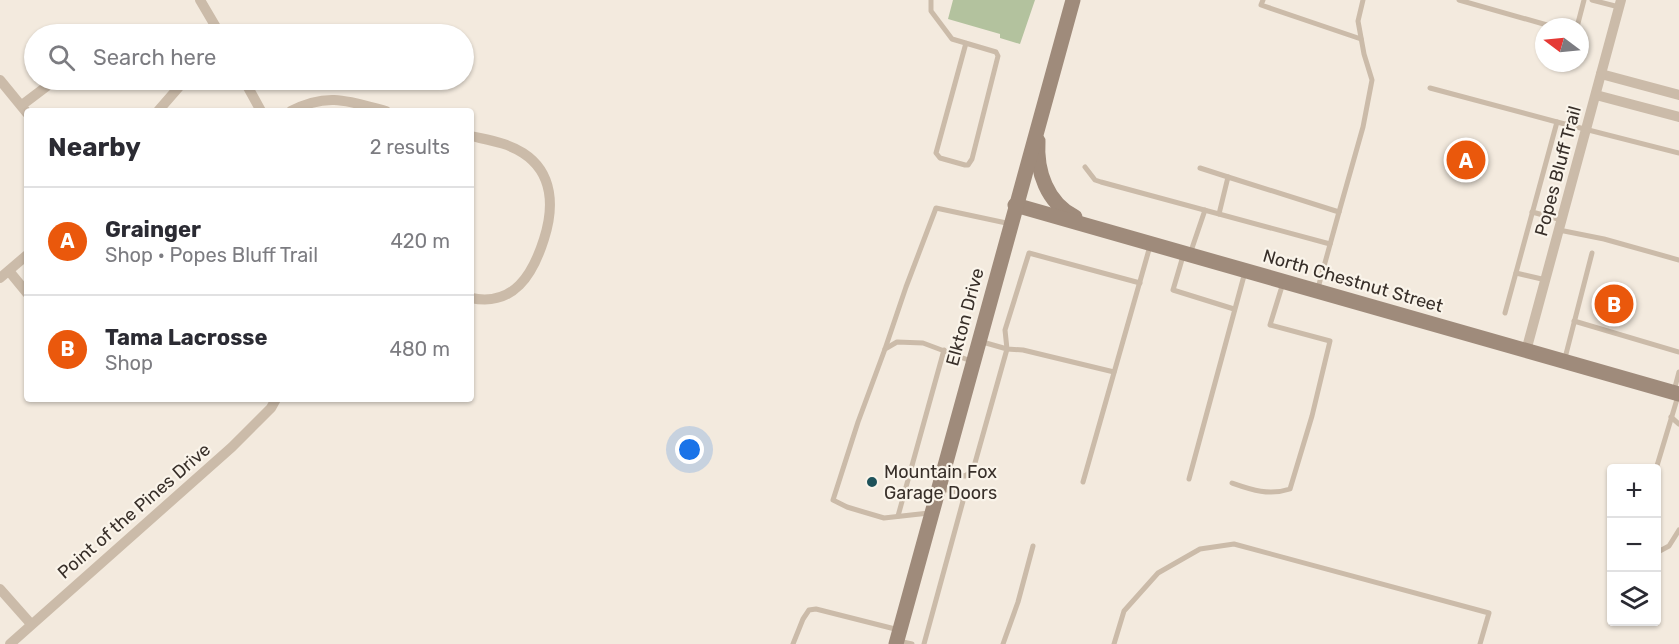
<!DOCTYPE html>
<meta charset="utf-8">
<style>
:root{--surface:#fff;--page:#f7f7f7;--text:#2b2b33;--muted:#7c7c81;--line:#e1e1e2;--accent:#ea580c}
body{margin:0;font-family:Rubik,sans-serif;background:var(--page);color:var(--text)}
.controls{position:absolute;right:18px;bottom:18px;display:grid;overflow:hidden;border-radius:6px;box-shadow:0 2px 4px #0004}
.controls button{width:54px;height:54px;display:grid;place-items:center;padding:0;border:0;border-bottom:2px solid var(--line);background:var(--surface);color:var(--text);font:30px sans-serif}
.compass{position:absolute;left:1535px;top:18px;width:54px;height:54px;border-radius:50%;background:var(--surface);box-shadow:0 2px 4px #0004;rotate:286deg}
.you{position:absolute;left:690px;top:450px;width:21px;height:21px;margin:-15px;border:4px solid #fff;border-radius:50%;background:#1a73e8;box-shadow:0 0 0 9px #1a73e833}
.badge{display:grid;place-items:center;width:39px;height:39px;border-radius:50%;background:var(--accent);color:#fff;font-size:20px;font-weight:700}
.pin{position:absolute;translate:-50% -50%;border:3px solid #fff;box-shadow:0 2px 6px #0006}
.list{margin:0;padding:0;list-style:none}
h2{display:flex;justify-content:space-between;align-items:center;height:78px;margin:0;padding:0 24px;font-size:26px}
h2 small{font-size:20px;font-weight:400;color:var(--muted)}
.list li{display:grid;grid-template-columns:39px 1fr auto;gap:18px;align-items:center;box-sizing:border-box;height:108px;padding:0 24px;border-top:2px solid var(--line)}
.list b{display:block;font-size:22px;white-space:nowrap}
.list p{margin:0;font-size:20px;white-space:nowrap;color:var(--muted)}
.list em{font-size:20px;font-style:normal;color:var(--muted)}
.icon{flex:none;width:33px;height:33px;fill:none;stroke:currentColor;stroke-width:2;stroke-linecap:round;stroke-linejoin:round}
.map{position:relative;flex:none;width:1679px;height:644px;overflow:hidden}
.search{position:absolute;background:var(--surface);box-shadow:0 2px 4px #0004;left:24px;top:24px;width:450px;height:66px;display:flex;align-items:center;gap:15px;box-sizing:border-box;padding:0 21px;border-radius:33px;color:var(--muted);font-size:22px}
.panel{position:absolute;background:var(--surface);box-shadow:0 2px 4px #0004;left:24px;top:108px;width:450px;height:294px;border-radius:6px}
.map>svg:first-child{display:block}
</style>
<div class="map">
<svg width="1679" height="644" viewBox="0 0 1679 644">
<rect width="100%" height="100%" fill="#f3eade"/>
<!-- green -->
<polygon fill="#b3c29e" points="953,0 1035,0 1020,44 1000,38 1000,34 948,19"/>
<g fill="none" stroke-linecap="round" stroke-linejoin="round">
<!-- lane -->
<g stroke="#cbbba9" stroke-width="5">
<polyline points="931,0 931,11 952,39 996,52 998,56 972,159 968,165 965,165 940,158 936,153 966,43"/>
<polyline points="1263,0 1261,5 1361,39"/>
<polyline points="1459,0 1554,27"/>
<polyline points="1592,0 1619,7"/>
<polyline points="1577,27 1584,0"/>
<polyline points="1430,88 1557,122 1505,313"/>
<polyline points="1557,122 1679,153"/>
<polyline points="1085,167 1095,180 1101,182 1330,244"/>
<polyline points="1200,168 1228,177"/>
<polyline points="1532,212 1562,220"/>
<polyline points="1219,214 1228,177 1339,212 1363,127 1372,80 1364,54 1358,21 1363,0"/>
<polyline points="1559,230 1604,239 1679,260"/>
<polyline points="1190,254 1205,210"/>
<polyline points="1183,256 1173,290 1234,309"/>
<polyline points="1516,273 1546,280"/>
<polyline points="1318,288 1339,212"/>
<polyline points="1574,321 1679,352"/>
<polyline points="885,349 906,287 936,208 1011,224"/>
<polyline points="1565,358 1592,253"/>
<polyline points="1114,372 1023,350 1007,349 1005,330 1029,253 1140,283"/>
<polyline points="1674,391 1679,372"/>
<polyline points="1671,417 1679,424"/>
<polyline points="1656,469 1678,396"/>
<polyline points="944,472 965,476 973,470 1007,349 979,341"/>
<polyline points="1189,479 1245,272"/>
<polyline points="1083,482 1150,246"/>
<path d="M1232,483C1252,490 1269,496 1290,489L1312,416L1330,341L1270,325L1283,283"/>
<polyline points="929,513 884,518 847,507 833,500 858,422 885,349 897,342 923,343 971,361"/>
<polyline points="898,516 944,350"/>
<polyline points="1656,553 1669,546 1679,530"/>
<polyline points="898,641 912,644"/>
<polyline points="793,644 803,619 809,610 816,609 899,630"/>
<polyline points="924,644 963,501 962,496 958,492 942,489"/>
<polyline points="1003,644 1018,602 1033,546"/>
<polyline points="1114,644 1124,611 1158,573 1200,549 1234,544 1489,613 1480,644"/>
</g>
<!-- street -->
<g stroke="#cbbba9" stroke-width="10">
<polyline points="200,0 220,34"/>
<polyline points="1601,74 1679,95"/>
<polyline points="0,80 27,113"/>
<polyline points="244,80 261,111"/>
<polyline points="1596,95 1679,117"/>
<polyline points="22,105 55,80"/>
<polyline points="158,111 185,80"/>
<path d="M291,111C327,92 349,101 386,111"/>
<path d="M471,136C488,140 508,143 523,153C554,173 554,208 544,239C533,274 514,307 471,298"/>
<polyline points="9,271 27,293"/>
<polyline points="0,278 27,255"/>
<polyline points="1526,351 1621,0"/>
<polyline points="0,589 31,624"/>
<polyline points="10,644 232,447 271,408 276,399"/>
</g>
<!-- secondary -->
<g stroke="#9f8b7b" stroke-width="15">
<path d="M1038,141C1036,171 1047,203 1075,217"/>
<polyline points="1015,205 1679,394"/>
<polyline points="896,644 1073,0"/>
</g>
</g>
<!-- markers -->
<circle fill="#1e525a" stroke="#faf4ea" stroke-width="2" cx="872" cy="482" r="6"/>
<g text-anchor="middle" stroke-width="4.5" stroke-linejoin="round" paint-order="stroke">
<!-- street labels -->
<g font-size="18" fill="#382f29" stroke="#faf4ea">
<text transform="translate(1558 171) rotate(-75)" y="6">Popes Bluff Trail</text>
<text transform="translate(1353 281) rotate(16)" y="6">North Chestnut Street</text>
<text transform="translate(965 317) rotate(-75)" y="6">Elkton Drive</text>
<text transform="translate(134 511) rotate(-41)" y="6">Point of the Pines Drive</text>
</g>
<!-- poi labels -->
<g font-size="18" fill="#382f29" stroke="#faf4ea" text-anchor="start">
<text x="884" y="478">Mountain Fox<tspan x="884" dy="21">Garage Doors</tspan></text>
</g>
</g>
</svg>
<div class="controls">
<button>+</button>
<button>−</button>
<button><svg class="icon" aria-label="layers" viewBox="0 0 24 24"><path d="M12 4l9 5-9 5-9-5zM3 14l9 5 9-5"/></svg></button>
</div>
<svg class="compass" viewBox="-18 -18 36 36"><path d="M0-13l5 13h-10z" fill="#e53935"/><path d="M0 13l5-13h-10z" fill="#7c7c81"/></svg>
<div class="you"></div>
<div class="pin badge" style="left:1466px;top:160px">A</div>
<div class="pin badge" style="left:1614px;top:304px">B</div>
<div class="search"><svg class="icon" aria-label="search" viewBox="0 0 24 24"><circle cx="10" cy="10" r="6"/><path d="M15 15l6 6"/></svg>Search here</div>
<section class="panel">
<h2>Nearby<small>2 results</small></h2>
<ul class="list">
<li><span class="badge">A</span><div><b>Grainger</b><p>Shop · Popes Bluff Trail</p></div><em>420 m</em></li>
<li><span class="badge">B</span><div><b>Tama Lacrosse</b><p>Shop</p></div><em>480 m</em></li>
</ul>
</section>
</div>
